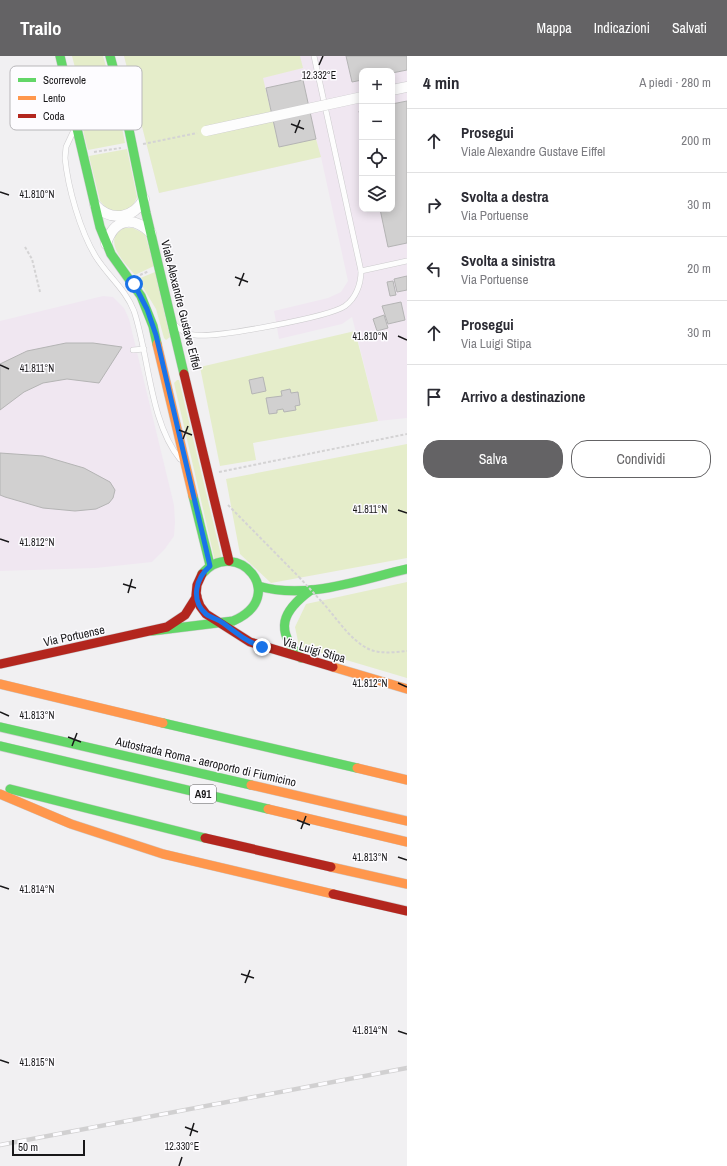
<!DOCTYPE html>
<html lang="it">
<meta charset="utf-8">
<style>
:root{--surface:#fff;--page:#f2f2f3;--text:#2b2b33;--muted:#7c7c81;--line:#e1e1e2;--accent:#646365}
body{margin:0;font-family:"Archivo Narrow",sans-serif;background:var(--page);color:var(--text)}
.controls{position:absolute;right:12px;top:12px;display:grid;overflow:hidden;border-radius:8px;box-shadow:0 2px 10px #0003}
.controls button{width:36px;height:36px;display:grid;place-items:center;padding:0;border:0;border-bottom:1px solid var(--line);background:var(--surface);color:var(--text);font:20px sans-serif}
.scale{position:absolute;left:12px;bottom:10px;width:73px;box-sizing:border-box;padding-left:4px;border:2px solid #181719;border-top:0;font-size:11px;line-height:14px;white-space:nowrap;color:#181719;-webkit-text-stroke:3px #fdfcff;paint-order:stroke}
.stop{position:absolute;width:12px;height:12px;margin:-9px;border:3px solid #1a73e8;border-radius:50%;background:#fff}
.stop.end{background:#1a73e8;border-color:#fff;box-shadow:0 1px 4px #0008}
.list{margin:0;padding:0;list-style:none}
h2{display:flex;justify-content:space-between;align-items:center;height:52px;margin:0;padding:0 16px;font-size:17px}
h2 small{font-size:13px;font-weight:400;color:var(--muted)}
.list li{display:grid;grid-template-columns:26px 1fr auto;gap:12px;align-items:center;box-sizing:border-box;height:64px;padding:0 16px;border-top:1px solid var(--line)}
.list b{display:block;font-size:15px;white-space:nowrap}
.list p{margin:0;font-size:13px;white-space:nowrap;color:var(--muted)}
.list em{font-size:13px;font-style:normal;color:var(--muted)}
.actions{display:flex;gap:8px;padding:12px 16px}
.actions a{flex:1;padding:9px 0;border:1px solid var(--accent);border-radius:16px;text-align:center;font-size:14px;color:var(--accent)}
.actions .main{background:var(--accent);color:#fff}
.icon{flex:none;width:22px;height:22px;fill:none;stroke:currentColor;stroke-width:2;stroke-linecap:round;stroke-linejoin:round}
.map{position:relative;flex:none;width:407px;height:1110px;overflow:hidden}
header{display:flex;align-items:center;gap:24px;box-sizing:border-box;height:56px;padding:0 20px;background:var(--accent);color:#fff}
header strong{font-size:19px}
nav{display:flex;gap:22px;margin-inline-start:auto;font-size:14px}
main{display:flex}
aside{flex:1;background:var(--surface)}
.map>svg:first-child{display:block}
</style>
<header>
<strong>Trailo</strong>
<nav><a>Mappa</a><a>Indicazioni</a><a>Salvati</a></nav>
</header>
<main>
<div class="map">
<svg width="407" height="1110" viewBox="0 0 407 1110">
<rect width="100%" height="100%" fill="#f1f0f2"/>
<!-- commercial -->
<g fill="#f0e7f1" fill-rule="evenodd">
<path d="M124,0H407V362L378,365L352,261L342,268L279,283L274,255L328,242L341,236L348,225L321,101L159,137ZM362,15H392V153H362Z"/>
<polygon points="103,240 113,241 124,252 129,263 174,449 175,466 174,480 164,494 152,506 96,512 0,515 0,265"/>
</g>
<!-- green -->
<g fill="#e5edca">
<path d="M72,0H103C110,24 113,30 87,37L74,30L79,27Z"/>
<polygon points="124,0 300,0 303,12 263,22 279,90 316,83 321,101 159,137"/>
<path d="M97,51C119,49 122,70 125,87L88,94C86,85 79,66 86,58C89,55 94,53 97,51Z"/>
<polygon points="127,93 137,141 133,150 126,155 109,155 100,145 89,100"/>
<path d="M124,172H133L145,178L154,210L135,219C124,206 101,184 124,172Z"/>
<polygon points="155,216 170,281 166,284 164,282 156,253 138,223"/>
<polygon points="355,275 378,365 253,387 256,404 220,410 200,311"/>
<polygon points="177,324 179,324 222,503 215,505 174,327"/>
<polygon points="407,388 407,502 271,527 240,498 226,423"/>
<polygon points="407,526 407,622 299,590 295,571 306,548"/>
</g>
<!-- building -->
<g fill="#d1d0d0" stroke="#b4b4b4">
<polygon points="346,0 407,0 407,14 392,17 392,15 362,15 362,24 352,26"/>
<polygon points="303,24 316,83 279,91 266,32"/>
<polygon points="407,45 407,187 388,191 380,153 392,153 392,48"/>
<polygon points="362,54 362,68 359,55"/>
<polygon points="407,220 407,234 397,236 394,223"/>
<polygon points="393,225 396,239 390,240 387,226"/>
<polygon points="401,246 405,264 388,268 382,250"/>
<polygon points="384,259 388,272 377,275 373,263"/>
<polygon points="66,287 93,287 122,291 99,327 67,323 43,327 24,336 0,354 0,308 27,295"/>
<polygon points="263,321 266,335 252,338 249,324"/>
<polygon points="290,333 291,337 298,336 300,349 295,350 296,354 284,356 283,353 277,354 277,357 269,358 266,342 282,340 281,335"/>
<polygon points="0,397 43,400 84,412 110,426 115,434 113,442 109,447 96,453 75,455 43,452 5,441 0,439"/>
</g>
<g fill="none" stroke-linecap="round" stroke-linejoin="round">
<defs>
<g id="lane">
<path d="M74,74L66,91L65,102C68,132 80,175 96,201C108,220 126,234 134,255C149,300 150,367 180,403"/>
<polyline points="361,215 407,205"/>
<path d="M176,270C182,275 187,279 195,279C216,282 329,261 345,250C356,242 361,228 361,215L314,0"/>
<polyline points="133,294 144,293"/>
</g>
<g id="street">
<path d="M68,31C87,47 105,43 116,20"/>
<polyline points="392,34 407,31"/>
<path d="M76,68C89,44 107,36 126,59"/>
<path d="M95,149C111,166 133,163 144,143"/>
<path d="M106,188C114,163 132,159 151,177"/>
</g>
<g id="fast">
<polyline points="60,0 100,171 111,198 141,240 153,270 157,288"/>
<polyline points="110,0 126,59 146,157 184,318"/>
<polyline points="193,440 210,509"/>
<path d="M258,530C307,544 359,524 407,513"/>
<path d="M152,575L233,565C291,540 236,479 202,518"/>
<path d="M301,602C274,574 282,555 311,534"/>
<polyline points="163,667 357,712"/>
<polyline points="0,671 251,729"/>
<polyline points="0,690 268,753"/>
<polyline points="10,733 205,782"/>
</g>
<g id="slow">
<polyline points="157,288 193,440"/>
<polyline points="333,611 407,633"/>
<polyline points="0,628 163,667"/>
<polyline points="357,712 407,724"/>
<polyline points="251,729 407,765"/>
<polyline points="0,738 71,768 163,798 333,838"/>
<polyline points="268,753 407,786"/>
<polyline points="331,811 407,828"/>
</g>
<g id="jam">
<polyline points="184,318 229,505"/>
<polyline points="202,518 197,529 196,539 200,550 206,558 250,586 333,611"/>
<polyline points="0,608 167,571 185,559 197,540"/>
<polyline points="205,782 331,811"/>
<polyline points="333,838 407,855"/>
</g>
</defs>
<!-- lane casing -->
<use href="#lane" stroke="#cccbcd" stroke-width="6"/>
<!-- street casing -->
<use href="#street" stroke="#cccbcd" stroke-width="11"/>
<!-- fast casing -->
<use href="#fast" stroke="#cccbcd" stroke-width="10"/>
<!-- slow casing -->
<use href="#slow" stroke="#cccbcd" stroke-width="10"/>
<!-- jam casing -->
<use href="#jam" stroke="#cccbcd" stroke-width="10"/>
<!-- path -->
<g stroke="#d4d3d4" stroke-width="2" stroke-dasharray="3 2" stroke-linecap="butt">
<polyline points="143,88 197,77"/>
<polyline points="94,96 121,92"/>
<polyline points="25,191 32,203 40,236"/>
<polyline points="140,219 149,215"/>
<polyline points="219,416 407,378"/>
<polyline points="228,449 299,521"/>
<path d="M322,546C338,563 355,593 379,596C388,597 398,596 407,595"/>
</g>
<!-- lane -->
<use href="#lane" stroke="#fdfdfd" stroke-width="5"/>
<!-- street -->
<use href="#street" stroke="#fdfdfd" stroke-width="10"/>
<!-- fast -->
<use href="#fast" stroke="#63d668" stroke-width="9"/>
<!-- slow -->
<use href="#slow" stroke="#ff974d" stroke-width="9"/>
<!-- jam -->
<use href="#jam" stroke="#b3261e" stroke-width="9"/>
<defs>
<polyline id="rail" points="0,1089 407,1012"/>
</defs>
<!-- rail casing -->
<use href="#rail" stroke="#d1d0d1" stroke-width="4.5"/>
<!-- rail -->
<use href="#rail" stroke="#fdfcff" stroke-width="3" stroke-dasharray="9" stroke-linecap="butt"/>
<defs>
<polyline id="street-bridge" points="206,75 362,41"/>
</defs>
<!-- street-bridge casing -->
<use href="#street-bridge" stroke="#cccbcd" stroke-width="11" stroke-linecap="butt"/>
<!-- path-bridge -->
<polyline stroke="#d4d3d4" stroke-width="2" stroke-dasharray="3 2" stroke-linecap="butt" points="299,521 322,546"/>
<!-- street-bridge -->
<use href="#street-bridge" stroke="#fdfdfd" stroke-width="10"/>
</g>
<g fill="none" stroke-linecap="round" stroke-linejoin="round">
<!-- route -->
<path stroke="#1a73e8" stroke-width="5" d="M134,228L147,253L156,279L210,510C196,522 190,544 206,558C211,562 218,563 223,567C236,577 246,585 262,591"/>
</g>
<!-- ticks -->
<path fill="none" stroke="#181719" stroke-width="1.5" d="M319,9L323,0M291,68L304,73M295,77L300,64M0,136L9,139M235,221L248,226M239,230L244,217M398,280L407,284M0,309L9,313M179,374L192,379M183,383L188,370M398,454L407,457M0,483L9,486M123,528L136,532M128,537L132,523M398,627L407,631M0,656L9,660M68,681L81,686M72,690L77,677M297,764L310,769M301,773L306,760M398,801L407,804M0,830L9,833M241,918L254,922M245,927L250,914M398,975L407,978M0,1004L9,1007M185,1071L198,1076M190,1080L194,1067M179,1110L182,1101"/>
<g text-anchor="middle" stroke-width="3" stroke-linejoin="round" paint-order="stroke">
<!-- shield labels -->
<rect fill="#fdfcff" stroke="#5d5c5e" stroke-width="1" x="190" y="729" width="26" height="18" rx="3"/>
<g font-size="11" font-weight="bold" fill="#181719">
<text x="203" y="742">A91</text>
</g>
<!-- street labels -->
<g font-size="12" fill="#181719" stroke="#fdfcff">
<text transform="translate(181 249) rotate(76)" y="4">Viale Alexandre Gustave Eiffel</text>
<text transform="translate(74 580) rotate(-12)" y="4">Via Portuense</text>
<text transform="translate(314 594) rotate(16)" y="4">Via Luigi Stipa</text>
<text transform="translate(206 706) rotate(13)" y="4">Autostrada Roma - aeroporto di Fiumicino</text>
</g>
</g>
<!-- legend -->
<rect x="10" y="10" width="132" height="64" rx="6" fill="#fdfcff" stroke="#b8b7ba" stroke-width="1"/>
<rect x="18" y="22" width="18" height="4" fill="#63d668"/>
<rect x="18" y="40" width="18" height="4" fill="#ff974d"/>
<rect x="18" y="58" width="18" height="4" fill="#b3261e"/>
<g font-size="11" fill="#181719">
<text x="43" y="28">Scorrevole</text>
<text x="43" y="46">Lento</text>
<text x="43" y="64">Coda</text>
</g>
<g font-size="10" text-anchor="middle" fill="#181719" stroke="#fdfcff" stroke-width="3" stroke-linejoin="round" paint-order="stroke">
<text x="319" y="23">12.332°E</text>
<text x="37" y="142">41.810°N</text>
<text x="370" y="284">41.810°N</text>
<text x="37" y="316">41.811°N</text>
<text x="370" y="457">41.811°N</text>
<text x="37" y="490">41.812°N</text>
<text x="370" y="631">41.812°N</text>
<text x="37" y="663">41.813°N</text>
<text x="370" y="805">41.813°N</text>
<text x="37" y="837">41.814°N</text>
<text x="370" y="978">41.814°N</text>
<text x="37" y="1010">41.815°N</text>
<text x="182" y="1094">12.330°E</text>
</g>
</svg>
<div class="controls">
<button>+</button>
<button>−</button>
<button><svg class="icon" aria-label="locate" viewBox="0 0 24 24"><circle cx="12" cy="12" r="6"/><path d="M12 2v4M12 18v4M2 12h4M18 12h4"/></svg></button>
<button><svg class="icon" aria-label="layers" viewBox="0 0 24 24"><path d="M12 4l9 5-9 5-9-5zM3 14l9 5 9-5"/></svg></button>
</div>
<div class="scale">50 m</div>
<div class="stop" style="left:134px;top:228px"></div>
<div class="stop end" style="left:262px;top:591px"></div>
</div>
<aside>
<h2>4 min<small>A piedi · 280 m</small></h2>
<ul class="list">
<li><svg class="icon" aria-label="ahead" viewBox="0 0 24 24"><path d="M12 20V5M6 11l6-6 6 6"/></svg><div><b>Prosegui</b><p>Viale Alexandre Gustave Eiffel</p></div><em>200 m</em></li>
<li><svg class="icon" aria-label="right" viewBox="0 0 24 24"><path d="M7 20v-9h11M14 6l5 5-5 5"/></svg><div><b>Svolta a destra</b><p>Via Portuense</p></div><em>30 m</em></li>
<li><svg class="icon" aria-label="left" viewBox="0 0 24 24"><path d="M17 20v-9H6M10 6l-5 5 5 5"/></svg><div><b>Svolta a sinistra</b><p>Via Portuense</p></div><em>20 m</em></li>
<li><svg class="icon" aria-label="ahead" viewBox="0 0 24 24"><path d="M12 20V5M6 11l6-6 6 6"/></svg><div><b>Prosegui</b><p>Via Luigi Stipa</p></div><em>30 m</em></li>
<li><svg class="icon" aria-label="arrive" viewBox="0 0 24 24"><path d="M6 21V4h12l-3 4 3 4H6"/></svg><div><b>Arrivo a destinazione</b></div></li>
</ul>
<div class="actions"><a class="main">Salva</a><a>Condividi</a></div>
</aside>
</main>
